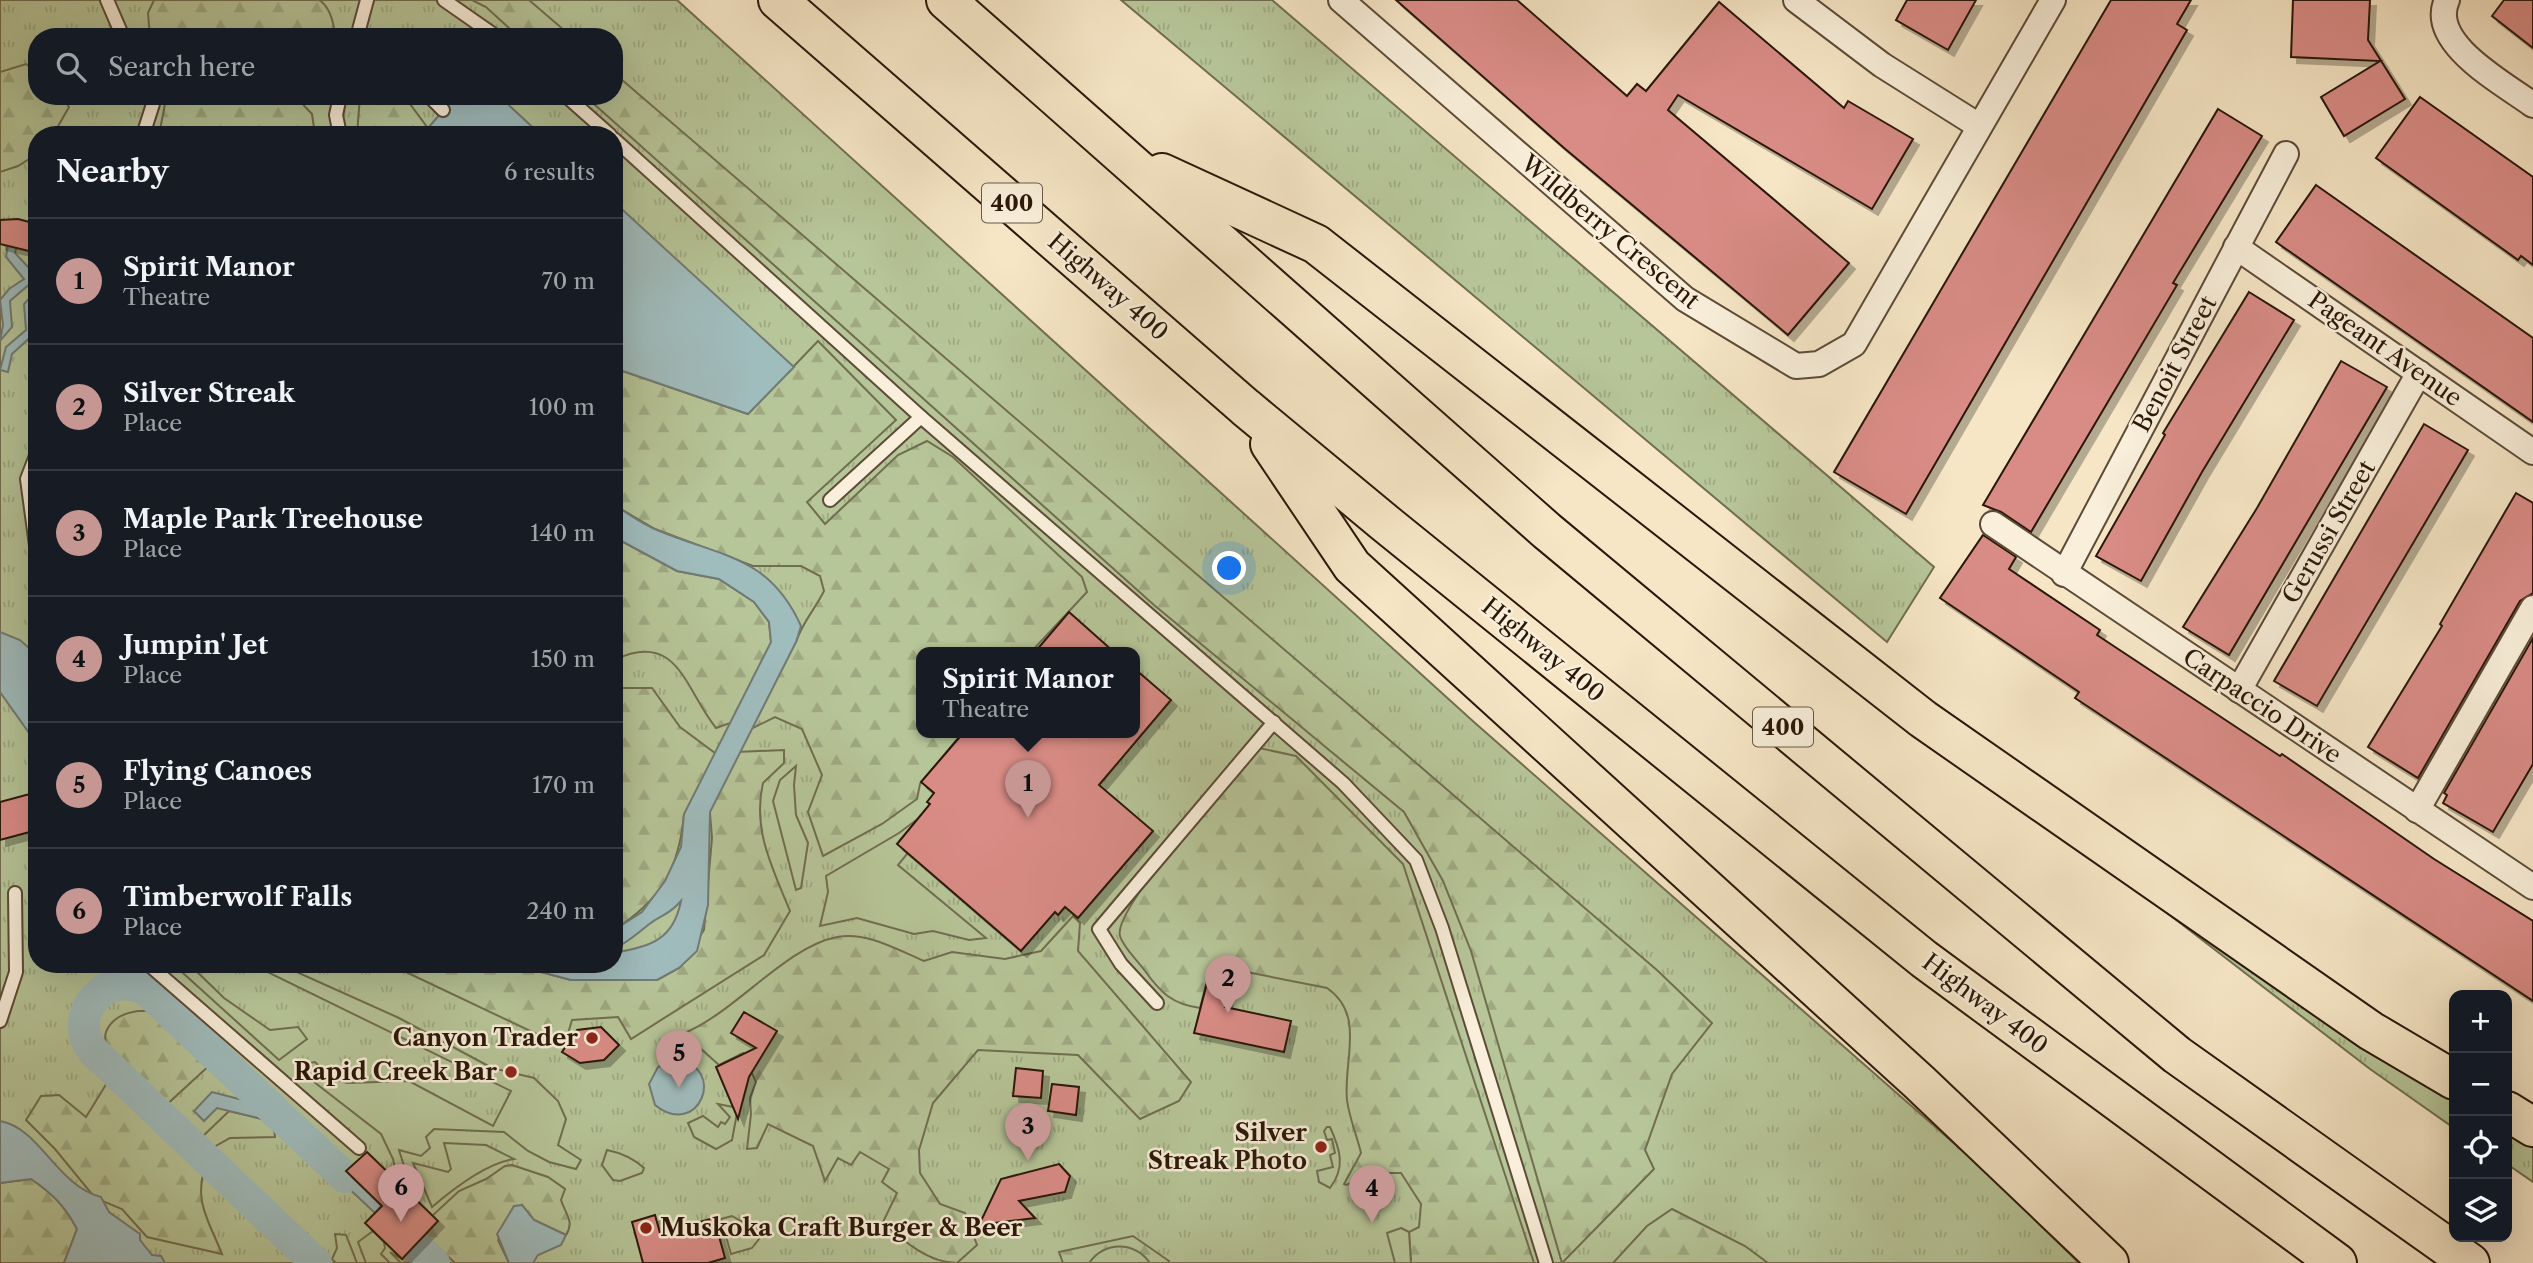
<!DOCTYPE html>
<meta charset="utf-8">
<style>
:root{--surface:#171b24;--page:#242831;--text:#f1f3f6;--muted:#9ea1a6;--line:#363941;--accent:#c59692}
body{margin:0;font-family:"Libre Caslon Text",serif;background:var(--page);color:var(--text)}
.controls{position:absolute;right:21px;bottom:21px;display:grid;overflow:hidden;border-radius:14px;box-shadow:0 7px 28px #0002}
.controls button{width:63px;height:63px;display:grid;place-items:center;padding:0;border:0;border-bottom:2px solid var(--line);background:var(--surface);color:var(--text);font:35px sans-serif}
.you{position:absolute;left:1230px;top:569px;width:24px;height:24px;margin:-18px;border:5px solid #fff;border-radius:50%;background:#1a73e8;box-shadow:0 0 0 10px #1a73e833}
.badge{display:grid;place-items:center;width:46px;height:46px;border-radius:50%;background:var(--accent);color:#111;font-size:23px;font-weight:700}
.pin{position:absolute;translate:-50% -58px;filter:drop-shadow(0 2px 4px #0008)}
.pin::after{content:'';position:absolute;top:37px;width:24px;height:21px;background:inherit;clip-path:polygon(0 0,100% 0,50% 100%)}
.popup{position:absolute;left:916px;top:647px;width:224px;height:91px;box-sizing:border-box;display:grid;place-content:center;border-radius:14px;background:var(--surface);filter:drop-shadow(0 2px 5px #0005);font-size:23px;white-space:nowrap;color:var(--muted)}
.popup b{font-size:26px;color:var(--text)}
.popup::after{content:'';position:absolute;left:50%;top:100%;margin-left:-14px;border:14px solid transparent;border-top-color:var(--surface)}
.list{margin:0;padding:0;list-style:none}
h2{display:flex;justify-content:space-between;align-items:center;height:91px;margin:0;padding:0 28px;font-size:30px}
h2 small{font-size:23px;font-weight:400;color:var(--muted)}
.list li{display:grid;grid-template-columns:46px 1fr auto;gap:21px;align-items:center;box-sizing:border-box;height:126px;padding:0 28px;border-top:2px solid var(--line)}
.list b{display:block;font-size:26px;white-space:nowrap}
.list p{margin:0;font-size:23px;white-space:nowrap;color:var(--muted)}
.list em{font-size:23px;font-style:normal;color:var(--muted)}
.icon{flex:none;width:38px;height:38px;fill:none;stroke:currentColor;stroke-width:2;stroke-linecap:round;stroke-linejoin:round}
.map{position:relative;flex:none;width:2533px;height:1263px;overflow:hidden}
.search{position:absolute;background:var(--surface);box-shadow:0 7px 28px #0002;left:28px;top:28px;width:595px;height:77px;display:flex;align-items:center;gap:18px;box-sizing:border-box;padding:0 24px;border-radius:28px;color:var(--muted);font-size:26px}
.panel{position:absolute;background:var(--surface);box-shadow:0 7px 28px #0002;left:28px;top:126px;width:595px;height:847px;border-radius:28px}
.map>svg:first-child{display:block}
</style>
<div class="map">
<svg width="2533" height="1263" viewBox="0 0 2533 1263">
<defs>
<pattern id="grass-tufts" width="24" height="20" patternUnits="userSpaceOnUse" patternTransform="scale(1.75)"><rect width="24" height="20" fill="#b7c699"/><path d="M3 7l-1-3M5 7V3M7 7l1-3M15 17l-1-3M17 17v-4M19 17l1-3" fill="none" stroke="#9ea982"/></pattern>
<pattern id="forest-firs" width="22" height="20" patternUnits="userSpaceOnUse" patternTransform="scale(1.75)"><rect width="22" height="20" fill="#b7c699"/><path d="M5 1l3.5 6h-7zM16 11l3.5 6h-7z" fill="#9ea982"/></pattern>
<filter id="shadow"><feDropShadow dx="6" dy="6" stdDeviation="0" flood-color="#0004"/></filter>
</defs>
<rect width="100%" height="100%" fill="#f6e6c6"/>
<filter id="stains"><feTurbulence type="fractalNoise" baseFrequency=".00286" numOctaves="4"/><feColorMatrix values="0 0 0 0 .2 0 0 0 0 .09 0 0 0 0 .02 0 0 0 .5 -.17"/></filter>
<radialGradient id="worn" r=".72"><stop offset=".6" stop-color="#630" stop-opacity="0"/><stop offset="1" stop-color="#630" stop-opacity=".3"/></radialGradient>
<!-- grass -->
<g fill="url(#grass-tufts)" stroke="#706e50" stroke-width="2" fill-rule="evenodd">
<path d="M0,0H677L1475,723L1981,1167L2079,1263H0ZM37,37H614V96H37ZM37,135H614V964H37ZM921,652H1135V732H921Z"/>
<polygon points="1121,0 1272,0 1934,567 1887,642"/>
<polygon points="2123,879 2454,1086 2454,1128 2370,1069"/>
<polygon points="2507,1119 2533,1136 2533,1182 2507,1164"/>
</g>
<!-- forest -->
<g fill="url(#forest-firs)" stroke="#706e50" stroke-width="2">
<path d="M154,0H319C330,7 334,24 335,37H150L148,13Z"/>
<polygon points="472,0 529,0 572,37 519,37 486,7"/>
<polygon points="26,64 37,72 37,96 61,96 69,107 53,135 37,135 37,154 18,166 0,172 0,72"/>
<polygon points="614,73 1658,971 1712,1023 1672,1074 1645,1150 1654,1169 1562,1263 1471,951 1443,881 1404,812 1154,605 585,96 614,96"/>
<polygon points="163,96 295,96 312,114 315,135 159,135 165,104"/>
<polygon points="360,96 404,96 433,135 357,135"/>
<path d="M818,341L896,420L807,502L825,524L898,455L927,441L953,457L1082,577L1087,592L1031,652H921V732H963L920,784L917,799L882,824L823,856L808,812L822,775L802,729L775,717L753,728L730,723L716,728C685,690 678,629 614,660V537L677,571L719,579L754,602L769,622L771,642H796C802,623 815,609 824,591L820,576L801,566H753L655,529L614,505V368L748,414Z"/>
<path d="M614,688H652L680,727L715,753L784,750V763L763,783C752,830 773,869 790,911L764,955L631,1039L618,1017L572,1020L564,1047L389,964H511L571,980H657L679,968L704,930L712,838L710,813L684,814C679,869 661,900 614,930Z"/>
<path d="M1259,748L1296,756L1403,864L1534,1263H1411L1409,1232L1419,1227L1421,1204L1401,1173H1378L1346,1185L1344,1184L1361,1153C1357,1136 1349,1117 1347,1100C1343,1060 1366,1015 1327,988L1211,965L1200,1008C1172,1004 1161,993 1145,971C1138,961 1123,947 1120,936C1112,908 1236,775 1259,748Z"/>
<path d="M1073,916L1080,923L1078,951L1191,1082L1179,1101L1140,1119L1078,1055L978,1050L933,1103L919,1150L920,1173L940,1204L965,1213L977,1245L957,1263C929,1263 903,1241 883,1222L897,1193L882,1182L889,1169L860,1152L851,1165L838,1158L825,1181L813,1146L768,1124L757,1148L747,1149L751,1114L750,1098L756,1082L743,1053L719,1065L700,1048L678,1046L682,1034C734,1014 785,947 837,937C866,931 898,950 924,961L952,952L1005,959L1041,951Z"/>
<path d="M138,1011H154L212,1063L164,1107L110,1054C96,1030 115,1014 138,1011Z"/>
<path d="M110,1078L207,1162C192,1199 208,1219 222,1254L147,1237L122,1209L95,1198L55,1149L26,1120L41,1096L59,1095L86,1117Z"/>
<path d="M512,1165L548,1177L565,1189L561,1200C565,1214 575,1221 566,1235L534,1220L522,1205L498,1240L509,1263H455L425,1235L437,1222L432,1216L459,1191L486,1179L505,1166Z"/>
<path d="M31,1179C52,1193 65,1206 77,1229L64,1263H0V1183Z"/>
<polygon points="1672,1209 1745,1246 1768,1263 1613,1263 1647,1226"/>
<path d="M1133,1236L1169,1261L1168,1263H1150C1134,1241 1105,1241 1089,1263H1063L1059,1252Z"/>
</g>
<!-- garden -->
<g fill="#b7c699" stroke="#706e50" stroke-width="2">
<polygon points="796,766 794,785 796,815 808,843 801,888 796,890 773,801 780,780"/>
<polygon points="943,800 916,843 898,865 986,938 969,940 933,931 914,934 857,918 820,926 828,892 826,876 899,833"/>
<polygon points="173,964 189,964 224,998 270,1030 298,1027 307,1039 279,1060"/>
<polygon points="251,964 279,964 399,1018 492,1068 534,1078 558,1101 566,1119 558,1145 581,1160 576,1169 549,1162 528,1151 504,1132 434,1129 426,1137 430,1148 421,1156 399,1150 416,1204 399,1187 393,1159 381,1134 309,1078 309,1063 315,1062 331,1078 347,1083 409,1081 493,1126 511,1091"/>
<polygon points="718,1104 738,1108 732,1140 716,1149 694,1137 688,1123 703,1116 718,1127 721,1122 725,1124 730,1117"/>
<polygon points="229,1111 262,1119 274,1129 275,1137 230,1138 212,1148 201,1138"/>
<path d="M1327,1127H1330C1340,1149 1346,1167 1330,1188L1319,1182L1317,1171L1333,1167L1330,1155L1335,1153L1332,1139L1327,1140L1324,1131Z"/>
<path d="M444,1143L486,1145L514,1159C487,1163 453,1189 432,1207L413,1163L448,1172L451,1169Z"/>
<path d="M607,1150C622,1153 633,1158 644,1168L642,1173L620,1181L613,1180L602,1165Z"/>
<polygon points="732,1216 757,1230 759,1239 752,1248 731,1254 721,1219"/>
<polygon points="1401,1228 1409,1232 1411,1263 1395,1263 1387,1233"/>
<polygon points="373,1231 384,1242 385,1248 381,1254 390,1263 366,1263 358,1242"/>
<polygon points="335,1234 346,1235 357,1263 336,1263 332,1259 337,1248"/>
<polygon points="412,1249 426,1263 401,1263 390,1252 402,1259"/>
</g>
<!-- water -->
<g fill="#a0bdbe" stroke="#717b75" stroke-width="2">
<polygon points="455,96 499,96 541,135 433,135 429,127"/>
<polygon points="614,202 794,367 748,414 614,368"/>
<polygon points="9,238 18,241 15,253 30,269 32,282 10,301 12,327 0,341 3,325 0,300 9,289 24,279 6,257"/>
<polygon points="37,290 37,301 32,311 35,333 12,354 8,372 0,370 6,347 26,330 24,304"/>
<path d="M614,505C628,513 642,524 657,530C721,557 769,555 801,626L796,642L710,812L708,905L697,951L679,968L657,980H571L511,964H614V953C650,946 673,941 681,901C668,916 662,914 648,925C637,934 628,942 614,949V930L642,912L665,881L681,847L684,814L771,642L769,622L754,602L719,579L677,571L614,537Z"/>
<polygon points="0,632 20,640 37,655 37,777 29,733 0,692"/>
<path d="M676,1059C729,1068 698,1140 655,1105L649,1084L658,1067Z"/>
<polygon points="246,1073 284,1110 268,1125 262,1119 217,1108 204,1121 194,1111 212,1092 243,1100 233,1087"/>
<path d="M0,1121C40,1128 56,1185 101,1197L109,1212L140,1234V1240L152,1255L161,1256L165,1263H64L77,1229C65,1206 52,1193 31,1179L0,1183Z"/>
<polygon points="318,1144 382,1205 375,1213 310,1152"/>
<polygon points="522,1205 534,1220 566,1235 561,1245 538,1255 533,1263 509,1263 497,1234 514,1206"/>
</g>
<g fill="none" stroke-linecap="round" stroke-linejoin="round">
<!-- canal -->
<g stroke="#a0bdbe" stroke-width="32">
<polyline points="415,1245 434,1263"/>
<path d="M316,1263L93,1051C65,1014 107,968 146,990L345,1177"/>
</g>
</g>
<!-- building -->
<g fill="#d98c86" stroke="#2a1708" stroke-width="2" filter="url(#shadow)">
<polygon points="1396,0 1517,0 1627,96 1637,84 1646,91 1719,2 1844,108 1848,101 1913,139 1872,209 1678,95 1668,110 1849,263 1788,335 1564,148"/>
<polygon points="1907,0 1976,0 1948,50 1896,20"/>
<polygon points="2111,0 2191,0 2177,24 2187,30 1906,514 1834,472"/>
<polygon points="2293,0 2370,0 2368,40 2405,99 2344,136 2321,97 2380,61 2291,57"/>
<polygon points="2504,0 2533,0 2533,48 2492,16"/>
<polygon points="2420,97 2533,177 2533,265 2521,256 2518,260 2376,158"/>
<polygon points="2218,109 2262,136 2173,283 2177,285 2031,532 2001,512 1983,505"/>
<polygon points="2316,185 2533,338 2533,422 2276,242"/>
<polygon points="18,219 37,224 37,253 0,244 0,220"/>
<polygon points="2249,292 2294,320 2202,472 2141,581 2096,556 2165,435 2163,433"/>
<polygon points="2341,361 2387,387 2229,655 2183,627 2257,508"/>
<polygon points="2424,424 2468,450 2317,706 2274,681"/>
<polygon points="2516,493 2533,503 2533,593 2520,601 2418,778 2368,747 2442,626 2440,624"/>
<polygon points="1983,535 2016,557 2009,569 2100,630 2097,635 2280,756 2282,754 2434,859 2533,921 2533,1001 2075,698 2079,692 1940,598"/>
<polygon points="1069,612 1114,652 1035,652"/>
<polygon points="2533,638 2533,764 2493,832 2443,803 2447,795 2444,793"/>
<polygon points="1135,669 1171,700 1099,785 1153,831 1078,918 1065,907 1058,915 1055,912 1021,951 897,844 930,804 927,802 934,793 921,782 964,732 1135,732"/>
<polygon points="37,792 37,830 0,840 0,802"/>
<polygon points="1207,983 1229,988 1225,1007 1291,1021 1284,1052 1194,1033"/>
<polygon points="744,1012 777,1031 749,1077 738,1119 716,1067 756,1048 731,1033"/>
<polygon points="601,1027 619,1045 604,1060 580,1063 562,1052 577,1030"/>
<polygon points="1016,1068 1043,1071 1041,1098 1013,1096"/>
<polygon points="1052,1084 1079,1087 1076,1115 1048,1111"/>
<polygon points="367,1152 438,1221 402,1259 365,1223 382,1206 346,1171"/>
<polygon points="1059,1164 1070,1176 1065,1192 1019,1201 1035,1218 979,1225 1001,1179"/>
<polygon points="655,1215 660,1233 714,1218 725,1258 708,1263 643,1263 632,1222"/>
</g>
<g fill="none" stroke-linecap="round" stroke-linejoin="round">
<defs>
<g id="lane">
<polyline points="107,0 123,37"/>
<polyline points="444,0 497,37"/>
<polyline points="357,37 367,0"/>
<polyline points="429,96 443,110"/>
<polyline points="566,96 610,135"/>
<polyline points="143,135 153,104 149,96"/>
<polyline points="340,135 336,115 340,96"/>
<polyline points="614,139 921,417 1343,783 1416,860 1442,928 1546,1263"/>
<polyline points="37,453 27,479 37,553"/>
<polyline points="830,500 921,417"/>
<polyline points="148,964 359,1148"/>
<polyline points="1157,1003 1121,964 1099,929 1274,722"/>
<polyline points="0,1021 16,972 15,893"/>
</g>
<g id="street">
<polyline points="1341,0 1685,299 1796,366 1819,364 1854,344 2053,0"/>
<polyline points="1796,0 1882,65 1979,126"/>
<path d="M2447,0C2427,43 2505,84 2533,105"/>
<polyline points="2236,247 2533,452"/>
<polyline points="1993,524 2533,887"/>
<polyline points="2064,574 2286,154"/>
<polyline points="2239,690 2419,373"/>
<polyline points="2417,810 2533,608"/>
</g>
<g id="highway">
<polyline points="778,0 1245,407 1385,523 1924,959 2337,1263"/>
<polyline points="946,0 1547,531 2177,1055 2470,1263"/>
<polyline points="1162,173 1316,244 1923,719 2371,1031 2454,1080"/>
<polyline points="1270,444 1352,566 1919,1082 2109,1263"/>
<polyline points="2507,1111 2533,1127"/>
</g>
</defs>
<!-- lane casing -->
<use href="#lane" stroke="#5d4b38" stroke-width="16"/>
<!-- street casing -->
<use href="#street" stroke="#5d4b38" stroke-width="28"/>
<!-- highway casing -->
<use href="#highway" stroke="#2a1708" stroke-width="42"/>
<!-- lane -->
<use href="#lane" stroke="#f9efda" stroke-width="12"/>
<!-- street -->
<use href="#street" stroke="#f9efda" stroke-width="24"/>
<!-- highway -->
<use href="#highway" stroke="#f6e6c6" stroke-width="38"/>
</g>
<!-- markers -->
<g fill="#8f2418" stroke="#f9efda" stroke-width="2.5">
<circle cx="592" cy="1038" r="7"/>
<circle cx="511" cy="1072" r="7"/>
<circle cx="1321" cy="1147" r="7"/>
<circle cx="646" cy="1228" r="7"/>
</g>
<g text-anchor="middle" stroke-width="5" stroke-linejoin="round" paint-order="stroke">
<!-- shield labels -->
<g fill="#f9efda" stroke="#685847" stroke-width="2">
<rect x="982" y="183.5" width="60" height="39" rx="5"/>
<rect x="1753" y="707.5" width="60" height="39" rx="5"/>
</g>
<g font-size="23" font-weight="bold" fill="#2a1708">
<text x="1012" y="211">400</text>
<text x="1783" y="735">400</text>
</g>
<!-- street labels -->
<g font-size="24" fill="#2a1708" stroke="#f9efda">
<text transform="translate(1610 232) rotate(40)" y="8">Wildberry Crescent</text>
<text transform="translate(1108 287) rotate(41)" y="8">Highway 400</text>
<text transform="translate(2385 349) rotate(35)" y="8">Pageant Avenue</text>
<text transform="translate(2175 364) rotate(-62)" y="8">Benoit Street</text>
<text transform="translate(2329 532) rotate(-60)" y="8">Gerussi Street</text>
<text transform="translate(1543 650) rotate(39)" y="8">Highway 400</text>
<text transform="translate(2262 706) rotate(34)" y="8">Carpaccio Drive</text>
<text transform="translate(1985 1004) rotate(37)" y="8">Highway 400</text>
</g>
<!-- poi labels -->
<g font-size="24" font-weight="bold" fill="#2a1708" stroke="#f9efda" text-anchor="end">
<text x="578" y="1046">Canyon Trader</text>
<text x="497" y="1080">Rapid Creek Bar</text>
<text x="1307" y="1141">Silver<tspan x="1307" dy="28">Streak Photo</tspan></text>
<text x="660" y="1236" text-anchor="start">Muskoka Craft Burger &amp; Beer</text>
</g>
</g>
<rect width="100%" height="100%" filter="url(#stains)"/>
<rect width="100%" height="100%" fill="url(#worn)"/>
</svg>
<div class="controls">
<button>+</button>
<button>−</button>
<button><svg class="icon" aria-label="locate" viewBox="0 0 24 24"><circle cx="12" cy="12" r="6"/><path d="M12 2v4M12 18v4M2 12h4M18 12h4"/></svg></button>
<button><svg class="icon" aria-label="layers" viewBox="0 0 24 24"><path d="M12 4l9 5-9 5-9-5zM3 14l9 5 9-5"/></svg></button>
</div>
<div class="you"></div>
<div class="pin badge" style="left:1028px;top:818px">1</div>
<div class="popup"><b>Spirit Manor</b>Theatre</div>
<div class="pin badge" style="left:1228px;top:1013px">2</div>
<div class="pin badge" style="left:1028px;top:1161px">3</div>
<div class="pin badge" style="left:1372px;top:1223px">4</div>
<div class="pin badge" style="left:679px;top:1088px">5</div>
<div class="pin badge" style="left:401px;top:1222px">6</div>
<div class="search"><svg class="icon" aria-label="search" viewBox="0 0 24 24"><circle cx="10" cy="10" r="6"/><path d="M15 15l6 6"/></svg>Search here</div>
<section class="panel">
<h2>Nearby<small>6 results</small></h2>
<ul class="list">
<li><span class="badge">1</span><div><b>Spirit Manor</b><p>Theatre</p></div><em>70 m</em></li>
<li><span class="badge">2</span><div><b>Silver Streak</b><p>Place</p></div><em>100 m</em></li>
<li><span class="badge">3</span><div><b>Maple Park Treehouse</b><p>Place</p></div><em>140 m</em></li>
<li><span class="badge">4</span><div><b>Jumpin' Jet</b><p>Place</p></div><em>150 m</em></li>
<li><span class="badge">5</span><div><b>Flying Canoes</b><p>Place</p></div><em>170 m</em></li>
<li><span class="badge">6</span><div><b>Timberwolf Falls</b><p>Place</p></div><em>240 m</em></li>
</ul>
</section>
</div>
